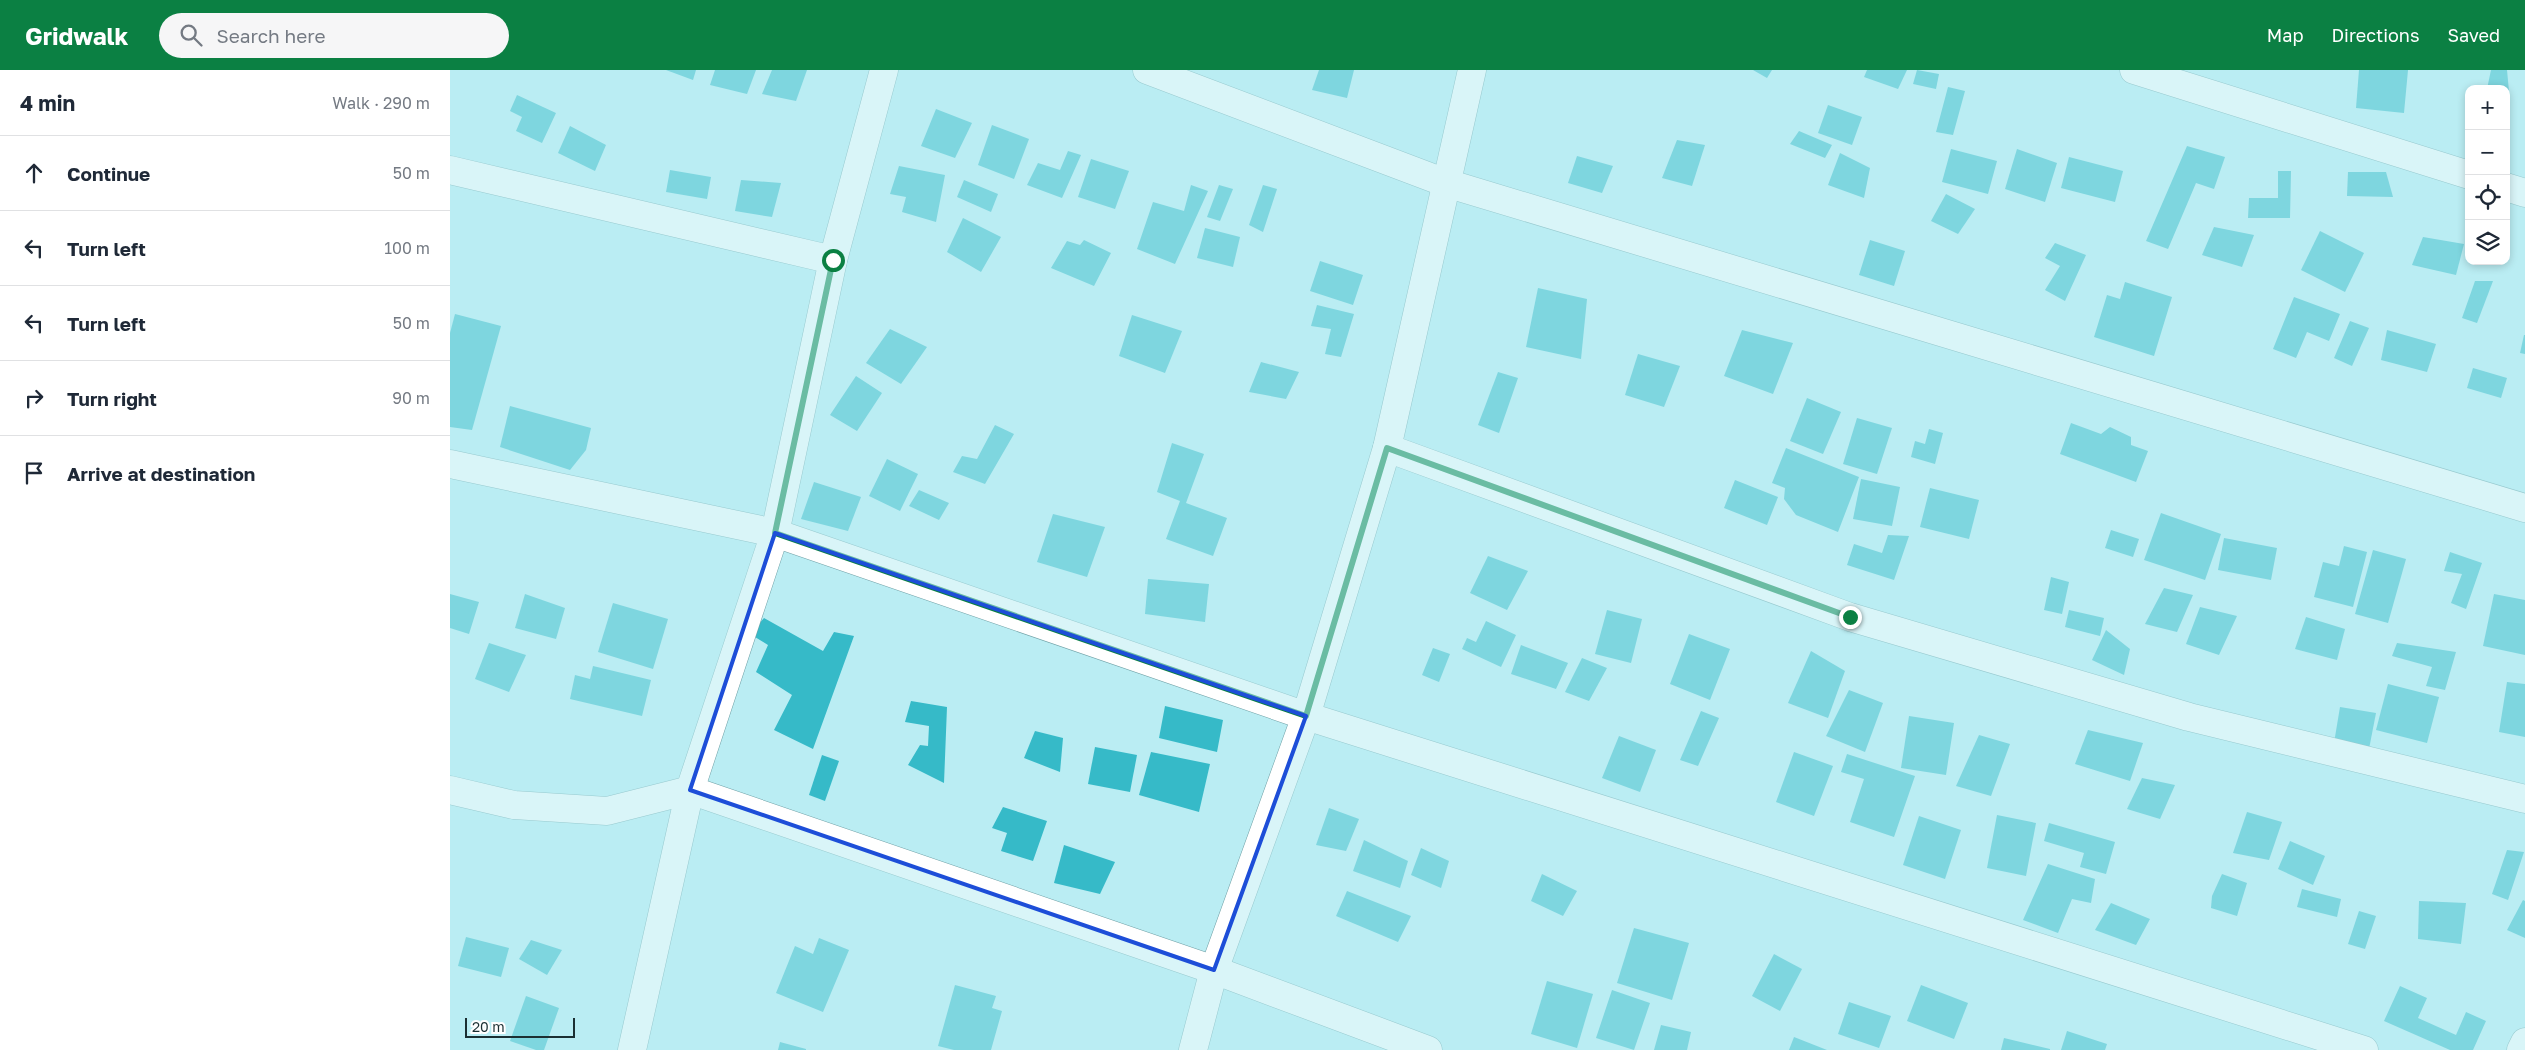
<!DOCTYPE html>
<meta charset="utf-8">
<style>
:root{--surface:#fff;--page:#f6f6f7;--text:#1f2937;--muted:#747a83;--line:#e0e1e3;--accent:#0b8043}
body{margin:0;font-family:"Golos Text",sans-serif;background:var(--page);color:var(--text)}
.controls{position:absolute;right:15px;top:15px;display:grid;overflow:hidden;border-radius:10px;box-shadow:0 2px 8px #0003}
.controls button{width:45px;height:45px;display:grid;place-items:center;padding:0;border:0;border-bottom:1px solid var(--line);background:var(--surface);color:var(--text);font:25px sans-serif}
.scale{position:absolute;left:15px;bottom:12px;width:110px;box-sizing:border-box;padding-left:5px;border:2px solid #1b2f32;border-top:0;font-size:14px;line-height:18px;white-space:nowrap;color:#1b2f32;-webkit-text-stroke:4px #fff;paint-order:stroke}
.stop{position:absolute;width:15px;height:15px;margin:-11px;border:4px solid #0b8043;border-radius:50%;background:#fff}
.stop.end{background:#0b8043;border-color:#fff;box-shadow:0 1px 5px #0008}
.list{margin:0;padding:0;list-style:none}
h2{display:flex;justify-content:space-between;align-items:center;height:65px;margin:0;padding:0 20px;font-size:21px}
h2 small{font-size:16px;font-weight:400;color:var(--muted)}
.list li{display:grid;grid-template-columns:32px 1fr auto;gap:15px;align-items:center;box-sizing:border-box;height:75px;padding:0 20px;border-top:1px solid var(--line)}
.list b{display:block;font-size:19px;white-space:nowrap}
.list em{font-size:16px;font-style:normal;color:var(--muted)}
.icon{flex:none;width:28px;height:28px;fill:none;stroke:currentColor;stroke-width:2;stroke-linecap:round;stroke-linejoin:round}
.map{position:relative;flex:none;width:2075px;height:980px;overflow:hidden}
header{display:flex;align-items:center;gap:30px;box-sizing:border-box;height:70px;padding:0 25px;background:var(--accent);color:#fff}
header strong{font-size:24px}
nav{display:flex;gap:28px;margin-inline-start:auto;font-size:18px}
.search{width:350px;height:45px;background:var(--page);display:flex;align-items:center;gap:12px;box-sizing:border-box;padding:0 18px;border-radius:28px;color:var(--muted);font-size:19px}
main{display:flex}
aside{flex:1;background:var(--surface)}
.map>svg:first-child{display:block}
</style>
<header>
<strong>Gridwalk</strong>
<div class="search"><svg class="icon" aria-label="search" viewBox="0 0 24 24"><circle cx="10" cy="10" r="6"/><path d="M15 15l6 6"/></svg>Search here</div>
<nav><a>Map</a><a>Directions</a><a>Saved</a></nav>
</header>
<main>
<aside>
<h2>4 min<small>Walk · 290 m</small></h2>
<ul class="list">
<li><svg class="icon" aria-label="ahead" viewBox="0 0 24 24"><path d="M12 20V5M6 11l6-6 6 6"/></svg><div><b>Continue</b></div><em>50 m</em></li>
<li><svg class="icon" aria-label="left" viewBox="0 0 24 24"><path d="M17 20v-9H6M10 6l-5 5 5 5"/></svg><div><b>Turn left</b></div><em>100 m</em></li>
<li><svg class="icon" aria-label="left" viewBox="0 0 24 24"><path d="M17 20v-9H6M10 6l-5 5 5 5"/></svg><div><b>Turn left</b></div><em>50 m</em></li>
<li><svg class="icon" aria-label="right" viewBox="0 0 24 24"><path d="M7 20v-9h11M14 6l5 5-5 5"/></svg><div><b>Turn right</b></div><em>90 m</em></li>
<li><svg class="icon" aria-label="arrive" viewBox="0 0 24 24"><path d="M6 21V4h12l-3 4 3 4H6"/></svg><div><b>Arrive at destination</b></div></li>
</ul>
</aside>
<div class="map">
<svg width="2075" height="980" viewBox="0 0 2075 980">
<rect width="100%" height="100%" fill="#baedf3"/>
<!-- building -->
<g fill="#36bac8">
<polygon points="216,0 246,0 243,10"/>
<polygon points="265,0 306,0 297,24 260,15"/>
<polygon points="322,0 357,0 346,31 312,24"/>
<polygon points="869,0 904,0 897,28 862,20"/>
<polygon points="1303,0 1322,0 1317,8"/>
<polygon points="1417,0 1457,0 1448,19 1414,7"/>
<polygon points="1467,0 1489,4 1486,19 1463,14"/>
<polygon points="1909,0 1958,0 1954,43 1906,38"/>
<polygon points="2041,0 2057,0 2060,32 2056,31 2056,19 2037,19"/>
<polygon points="1498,17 1515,21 1503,65 1486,62"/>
<polygon points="67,25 106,43 92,73 66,61 72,47 60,41"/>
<polygon points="1378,35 1412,47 1402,75 1368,63"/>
<polygon points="486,39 522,53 505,88 471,76"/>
<polygon points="542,55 579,69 564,109 528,95"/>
<polygon points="120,56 156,75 145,101 108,83"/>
<polygon points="1349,61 1382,75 1375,88 1340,74"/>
<polygon points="1227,70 1255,75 1242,116 1212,108"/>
<polygon points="1737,76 1775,87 1764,119 1746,113 1718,179 1696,171"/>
<polygon points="1501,79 1547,91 1538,124 1492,112"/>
<polygon points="1567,79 1607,93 1595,132 1555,119"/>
<polygon points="618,81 631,85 612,128 577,115 588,93 610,100"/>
<polygon points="1390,83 1420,98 1414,128 1378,115"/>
<polygon points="1127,86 1163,96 1152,123 1118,113"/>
<polygon points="1619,87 1673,101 1665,132 1611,118"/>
<polygon points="641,89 679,101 665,139 628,127"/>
<polygon points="449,96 495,105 486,152 452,142 456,127 440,124"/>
<polygon points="220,100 261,107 257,129 216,122"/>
<polygon points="1828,101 1841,101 1840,148 1798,148 1799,128 1828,128"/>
<polygon points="1898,102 1936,102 1943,127 1897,126"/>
<polygon points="291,110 331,113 322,147 285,141"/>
<polygon points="514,110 548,124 541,142 507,127"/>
<polygon points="741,115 758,121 725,194 687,179 703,132 734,141"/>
<polygon points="769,115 783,119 770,151 757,147"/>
<polygon points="813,115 827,119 813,162 799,155"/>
<polygon points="1496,124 1525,139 1508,164 1481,151"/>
<polygon points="513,148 551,167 531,202 497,182"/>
<polygon points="1764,157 1804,165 1792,197 1752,185"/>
<polygon points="755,158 790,167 783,197 747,188"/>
<polygon points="1870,161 1914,183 1895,222 1851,200"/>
<polygon points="1973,167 2014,174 2006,205 1962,195"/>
<polygon points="634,170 661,183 644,216 601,198 617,171 630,175"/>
<polygon points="1420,170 1455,181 1444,216 1409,205"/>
<polygon points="1605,173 1636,185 1615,231 1595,220 1610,196 1595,188"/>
<polygon points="870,191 913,205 903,235 860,221"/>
<polygon points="2025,211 2043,211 2027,253 2012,248"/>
<polygon points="1675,212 1722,227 1704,286 1644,267 1657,225 1670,229"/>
<polygon points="1088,218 1137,229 1131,289 1076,277"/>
<polygon points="1844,227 1890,244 1879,271 1857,262 1846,288 1823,279"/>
<polygon points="867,235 904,244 891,287 875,284 881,259 861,256"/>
<polygon points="5,244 51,256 22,360 0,357 0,263"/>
<polygon points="682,245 732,261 715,303 669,286"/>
<polygon points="1900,251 1919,258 1902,296 1884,288"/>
<polygon points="440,259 477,277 451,314 416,293"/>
<polygon points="1292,260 1343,273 1323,324 1274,306"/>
<polygon points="1937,260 1986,274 1977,302 1931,290"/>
<polygon points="2074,265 2075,265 2075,284 2070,283"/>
<polygon points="1188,284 1230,296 1214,337 1175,325"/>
<polygon points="811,292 849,302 836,329 799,322"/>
<polygon points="2023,298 2057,308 2051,328 2017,318"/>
<polygon points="1048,302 1068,308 1049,363 1028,355"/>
<polygon points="406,306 432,323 407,361 380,345"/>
<polygon points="1357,328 1391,342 1373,384 1340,371"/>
<polygon points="60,336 141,358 136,380 120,400 50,377"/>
<polygon points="1407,348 1442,358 1427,404 1393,394"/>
<polygon points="1621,353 1651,364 1660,357 1681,367 1681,375 1698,381 1686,412 1610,384"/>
<polygon points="545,355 564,364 535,414 503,402 512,386 527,389"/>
<polygon points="1479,359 1493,363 1485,394 1461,387 1465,371 1475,374"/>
<polygon points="722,373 754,384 736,433 777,448 763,486 716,469 730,431 707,422"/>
<polygon points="1336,378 1409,407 1388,462 1346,445 1334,429 1335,418 1322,413"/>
<polygon points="437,389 468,404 450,441 419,426"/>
<polygon points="1411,409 1450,417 1442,456 1403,449"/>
<polygon points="1285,410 1328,427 1317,455 1274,438"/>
<polygon points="364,412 411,427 398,461 351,449"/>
<polygon points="1480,418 1529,430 1519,469 1470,457"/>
<polygon points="469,420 499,433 489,450 459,436"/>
<polygon points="1711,443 1771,464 1755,510 1694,490"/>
<polygon points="603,444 655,457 637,507 587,492"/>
<polygon points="1661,460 1689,469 1683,487 1655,478"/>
<polygon points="1438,465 1459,466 1444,510 1397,495 1404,474 1432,483"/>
<polygon points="1774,468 1827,478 1821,510 1768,500"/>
<polygon points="1894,476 1917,482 1903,537 1864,527 1873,492 1889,496"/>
<polygon points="1923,480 1956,489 1938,553 1905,544"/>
<polygon points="2000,482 2032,493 2016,539 2001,533 2012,504 1994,501"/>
<polygon points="1038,486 1078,501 1057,540 1020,523"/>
<polygon points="1601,507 1619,512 1612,544 1594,540"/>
<polygon points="698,509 759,514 755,552 695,544"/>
<polygon points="1714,518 1743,525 1727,562 1695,554"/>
<polygon points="0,524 29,532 19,564 0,558"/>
<polygon points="75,524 115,538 106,569 65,558"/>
<polygon points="2044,524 2075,530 2075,585 2033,576"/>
<polygon points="163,533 218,549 203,599 148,582"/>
<polygon points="1750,537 1787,546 1769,585 1736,574"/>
<polygon points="1157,540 1192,549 1181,593 1145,584"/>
<polygon points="1619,540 1654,548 1650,566 1615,557"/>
<polygon points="1856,547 1895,559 1887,590 1845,579"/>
<polygon points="314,548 373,581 384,562 404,566 363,679 324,660 342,625 306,602 318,575 300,564"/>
<polygon points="1036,551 1066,565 1051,597 1012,579 1017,568 1026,572"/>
<polygon points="1656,560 1680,579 1674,605 1642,590"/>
<polygon points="1239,564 1280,579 1260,630 1220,614"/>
<polygon points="39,573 76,585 59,622 25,609"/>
<polygon points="1947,573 2006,582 1995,620 1976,616 1982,597 1942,586"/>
<polygon points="1071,575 1118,593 1106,619 1061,604"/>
<polygon points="983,578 1000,584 989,612 972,605"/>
<polygon points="1361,581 1395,601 1378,648 1338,633"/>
<polygon points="1132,588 1157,598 1139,631 1115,622"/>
<polygon points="143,596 201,610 192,646 120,629 125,605 140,609"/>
<polygon points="2057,612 2075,614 2075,667 2049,662"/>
<polygon points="1938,614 1989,627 1977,673 1926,660"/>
<polygon points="1399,620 1433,633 1415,682 1376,666"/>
<polygon points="461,631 497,637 494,713 458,695 470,675 478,676 479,656 455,652"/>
<polygon points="715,636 773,650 767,682 709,668"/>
<polygon points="1890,637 1926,643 1919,679 1884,673"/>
<polygon points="1251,641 1269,648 1248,696 1230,690"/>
<polygon points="1459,646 1504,653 1496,705 1451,698"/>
<polygon points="1638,660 1693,673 1680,711 1625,694"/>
<polygon points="585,661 613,668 610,702 574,688"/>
<polygon points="1529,665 1560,674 1541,726 1506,716"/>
<polygon points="1169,666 1206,680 1190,722 1152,708"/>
<polygon points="645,677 687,685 680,722 638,714"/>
<polygon points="701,682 760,694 749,742 689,725"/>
<polygon points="1344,682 1383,696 1364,746 1326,732"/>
<polygon points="1397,684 1465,706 1444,767 1400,752 1414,709 1391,702"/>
<polygon points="372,685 389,691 375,731 359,725"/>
<polygon points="1692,708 1725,715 1710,749 1677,739"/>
<polygon points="553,737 597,751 583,791 551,781 557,763 542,758"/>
<polygon points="879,738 909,749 896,781 866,775"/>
<polygon points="1797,742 1832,752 1819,790 1783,783"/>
<polygon points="1547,745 1586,753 1576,806 1537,798"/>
<polygon points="1469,746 1511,760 1495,809 1453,795"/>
<polygon points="1599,753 1665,772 1656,804 1630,797 1634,783 1594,771"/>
<polygon points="914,770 958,791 950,818 903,801"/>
<polygon points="1840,771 1875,786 1863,815 1828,799"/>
<polygon points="614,775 665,792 650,824 604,813"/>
<polygon points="971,778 999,791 991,818 961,805"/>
<polygon points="2057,780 2074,782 2058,830 2042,824"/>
<polygon points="1598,794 1645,809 1641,833 1622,829 1608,863 1573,850"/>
<polygon points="1092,804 1127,821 1113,846 1081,831"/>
<polygon points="1772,804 1797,813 1787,846 1761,838 1762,826"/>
<polygon points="1852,819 1891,829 1887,847 1847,837"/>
<polygon points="897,821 961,846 948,872 886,846"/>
<polygon points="2073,830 2075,831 2075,868 2057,860"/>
<polygon points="1969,831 2016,833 2011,874 1968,869"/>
<polygon points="1661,833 1700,849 1686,875 1645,860"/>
<polygon points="1909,841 1926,846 1915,879 1898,874"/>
<polygon points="1184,858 1239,873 1222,930 1167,913"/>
<polygon points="16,867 59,878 51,907 8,896"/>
<polygon points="369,868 399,880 373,942 326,923 345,876 363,884"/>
<polygon points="81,870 112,880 97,905 69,889"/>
<polygon points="1324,884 1352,899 1330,941 1302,926"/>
<polygon points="1097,911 1143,924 1127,978 1081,964"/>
<polygon points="505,915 546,926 542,938 552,941 541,980 504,980 488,976"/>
<polygon points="1471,915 1518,933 1504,969 1457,951"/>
<polygon points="1950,916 1977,928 1968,948 2006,965 2016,942 2036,951 2023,980 2000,980 1934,951"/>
<polygon points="1162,920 1200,933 1184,980 1146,968"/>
<polygon points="76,926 109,938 94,980 86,980 60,971"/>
<polygon points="1399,932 1441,946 1429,978 1388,964"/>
<polygon points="1211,955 1241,962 1237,980 1204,980"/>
<polygon points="1617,961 1657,974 1655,980 1611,980"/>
<polygon points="1344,967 1377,980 1339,980"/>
<polygon points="1554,968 1600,979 1600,980 1551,980"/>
<polygon points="330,972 356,979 356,980 328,980"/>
</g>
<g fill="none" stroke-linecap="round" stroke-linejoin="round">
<defs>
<g id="minor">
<polyline points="697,0 996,113 2075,438"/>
<polyline points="1684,0 2019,105"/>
<polyline points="0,100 383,190"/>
<polyline points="2056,117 2075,123"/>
<polyline points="937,378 1400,547 1739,647 2075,729"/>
<polyline points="0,394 325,463 856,646 1914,980"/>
<polyline points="0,720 64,735 157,741 240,720 764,900 978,980"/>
<polyline points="182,980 240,720 325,463 383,190 434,0"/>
<polyline points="743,980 764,900 856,646 937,378 1022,0"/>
<polyline points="2071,980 2075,972"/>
</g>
</defs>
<!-- minor casing -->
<use href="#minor" stroke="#6fa0a6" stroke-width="29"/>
<!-- minor -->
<use href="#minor" stroke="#fff" stroke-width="28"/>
</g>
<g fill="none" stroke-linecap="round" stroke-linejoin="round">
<!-- route -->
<polyline stroke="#0b8043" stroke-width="6" points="383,190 325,463 856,646 937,378 1400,547"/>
</g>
<!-- marked area -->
<path d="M0 0H2075V980H0ZM325,463L856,646L764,900L240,720Z" fill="#baedf3" fill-opacity=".55" fill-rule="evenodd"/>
<path fill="none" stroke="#1d4ed8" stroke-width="4" stroke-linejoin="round" d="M325,463L856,646L764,900L240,720Z"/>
</svg>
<div class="controls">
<button>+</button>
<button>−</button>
<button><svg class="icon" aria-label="locate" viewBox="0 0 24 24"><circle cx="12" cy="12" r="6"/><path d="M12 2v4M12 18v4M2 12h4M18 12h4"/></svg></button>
<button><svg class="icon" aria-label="layers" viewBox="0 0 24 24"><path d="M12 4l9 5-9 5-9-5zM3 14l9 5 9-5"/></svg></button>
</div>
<div class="scale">20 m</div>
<div class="stop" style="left:383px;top:190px"></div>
<div class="stop end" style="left:1400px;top:547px"></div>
</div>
</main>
